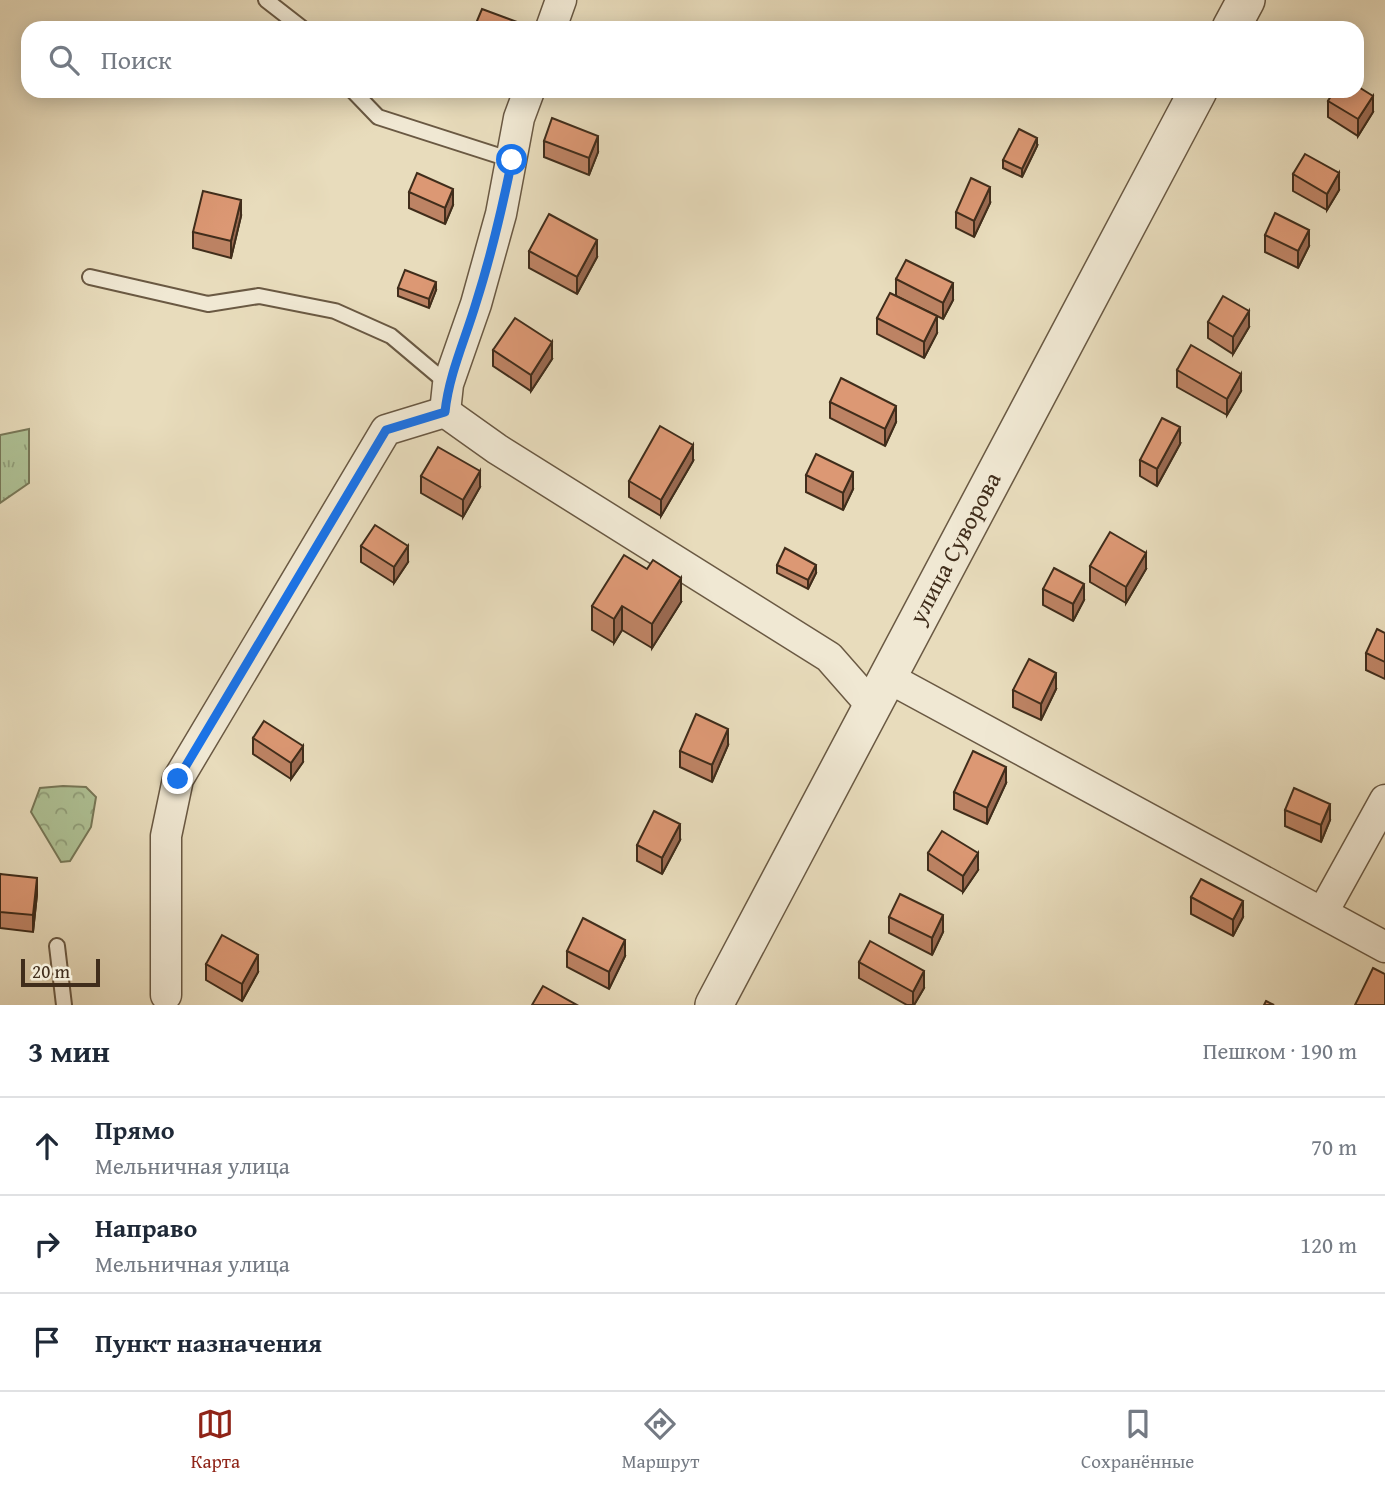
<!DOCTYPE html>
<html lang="ru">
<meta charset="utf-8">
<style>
:root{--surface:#fff;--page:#f6f6f7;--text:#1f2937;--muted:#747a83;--line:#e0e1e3;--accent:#8f2418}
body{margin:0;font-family:"Gentium Book Plus",serif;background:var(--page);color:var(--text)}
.scale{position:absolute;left:21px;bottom:18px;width:79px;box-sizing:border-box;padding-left:7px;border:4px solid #402d1b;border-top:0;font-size:19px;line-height:24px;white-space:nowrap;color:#402d1b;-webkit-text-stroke:5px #f0e8d3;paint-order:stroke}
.stop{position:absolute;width:21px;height:21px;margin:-16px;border:5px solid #1a73e8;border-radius:50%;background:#fff}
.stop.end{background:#1a73e8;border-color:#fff;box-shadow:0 2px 7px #0008}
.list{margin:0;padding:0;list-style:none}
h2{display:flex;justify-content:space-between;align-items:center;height:91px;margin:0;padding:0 28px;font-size:30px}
h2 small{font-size:23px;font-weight:400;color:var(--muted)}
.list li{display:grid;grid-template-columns:46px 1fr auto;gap:21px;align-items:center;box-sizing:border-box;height:98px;padding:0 28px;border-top:2px solid var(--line)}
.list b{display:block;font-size:26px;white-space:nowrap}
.list p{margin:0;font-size:23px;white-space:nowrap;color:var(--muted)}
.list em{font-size:23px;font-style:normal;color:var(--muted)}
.icon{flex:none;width:38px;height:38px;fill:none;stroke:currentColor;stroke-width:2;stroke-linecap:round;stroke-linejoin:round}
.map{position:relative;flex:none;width:1385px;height:1005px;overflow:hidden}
.search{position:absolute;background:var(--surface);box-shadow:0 4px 18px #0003;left:21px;right:21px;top:21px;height:77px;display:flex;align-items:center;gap:18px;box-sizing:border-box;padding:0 24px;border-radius:21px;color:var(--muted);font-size:26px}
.sheet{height:385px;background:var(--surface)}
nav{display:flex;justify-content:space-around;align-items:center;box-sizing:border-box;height:98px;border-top:2px solid var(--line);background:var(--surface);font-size:19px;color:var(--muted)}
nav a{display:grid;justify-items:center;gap:4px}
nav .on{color:var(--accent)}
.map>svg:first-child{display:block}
</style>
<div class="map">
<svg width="1385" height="1005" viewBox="0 0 1385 1005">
<defs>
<pattern id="grass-tufts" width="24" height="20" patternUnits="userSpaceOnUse" patternTransform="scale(1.75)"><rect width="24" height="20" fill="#afc296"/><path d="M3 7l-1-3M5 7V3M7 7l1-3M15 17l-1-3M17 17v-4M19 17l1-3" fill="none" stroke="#909e7a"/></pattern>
<pattern id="forest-crowns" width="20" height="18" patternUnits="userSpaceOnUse" patternTransform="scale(1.75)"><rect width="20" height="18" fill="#afc296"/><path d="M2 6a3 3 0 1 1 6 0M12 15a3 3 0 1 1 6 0" fill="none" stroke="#909e7a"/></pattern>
</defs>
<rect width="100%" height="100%" fill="#e8dcbc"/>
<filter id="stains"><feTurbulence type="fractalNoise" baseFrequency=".00286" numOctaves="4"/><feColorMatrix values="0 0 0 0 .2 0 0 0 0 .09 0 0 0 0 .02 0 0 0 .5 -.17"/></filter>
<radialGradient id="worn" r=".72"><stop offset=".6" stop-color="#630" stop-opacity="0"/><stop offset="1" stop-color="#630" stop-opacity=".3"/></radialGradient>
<!-- grass -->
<polygon fill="url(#grass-tufts)" stroke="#787858" stroke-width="2" points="29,429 29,483 0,503 0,435"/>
<!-- forest -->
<polygon fill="url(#forest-crowns)" stroke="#787858" stroke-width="2" points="63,786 86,787 96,797 91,827 70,861 61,862 31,812 40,788"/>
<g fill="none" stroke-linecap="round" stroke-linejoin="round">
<defs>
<g id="service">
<polyline points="266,0 302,28"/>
<polyline points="353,91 378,117 512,160"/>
<polyline points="90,277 208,304 259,296 335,311 391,336 448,384"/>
<polyline points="57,946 64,1005"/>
</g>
<g id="minor">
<polyline points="551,28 561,0"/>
<polyline points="445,412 497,449 829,657 872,706"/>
<polyline points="445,412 448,384 476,304 501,214 519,118 529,91"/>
<polyline points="887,677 1385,947"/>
<polyline points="1323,912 1385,800"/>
<polyline points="166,995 166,836 178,779 386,430 445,412"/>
</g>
<g id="tertiary">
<polyline points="1231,28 1246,0"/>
<polyline points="714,1005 1198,91"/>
</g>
</defs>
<!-- service casing -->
<use href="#service" stroke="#6a5943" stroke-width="18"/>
<!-- minor casing -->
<use href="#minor" stroke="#6a5943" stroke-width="33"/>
<!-- tertiary casing -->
<use href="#tertiary" stroke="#6a5943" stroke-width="40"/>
<!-- service -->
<use href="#service" stroke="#f0e8d3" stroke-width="14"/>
<!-- minor -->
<use href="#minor" stroke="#f0e8d3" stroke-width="30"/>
<!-- tertiary -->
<use href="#tertiary" stroke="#f0e8d3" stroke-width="37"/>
</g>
<!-- wall -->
<g fill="#bd8364" stroke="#402d1b" stroke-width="2">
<polygon points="608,91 619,91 617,95"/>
<polygon points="1328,101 1373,112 1358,136 1328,117"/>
<polygon points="544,141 598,152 589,175 544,157"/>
<polygon points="1037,146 1022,177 1003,168 1003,160"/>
<polygon points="1293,174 1339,190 1327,210 1293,191"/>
<polygon points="409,192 453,205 445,224 409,208"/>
<polygon points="990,203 974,237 956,228 956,212"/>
<polygon points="241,216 231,258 193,248 193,232"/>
<polygon points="1265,235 1309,246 1298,268 1265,252"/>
<polygon points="529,251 597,257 577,294 529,268"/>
<polygon points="896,279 953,300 943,319 896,296"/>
<polygon points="398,288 436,290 429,308 398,296"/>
<polygon points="877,318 937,333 924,358 877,334"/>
<polygon points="1208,322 1249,327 1233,354 1208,338"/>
<polygon points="493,350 552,359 531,391 493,366"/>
<polygon points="1177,370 1241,391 1227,415 1177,387"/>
<polygon points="830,402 896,422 885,446 830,418"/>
<polygon points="1180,444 1157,486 1140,476 1140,460"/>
<polygon points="693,461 661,516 629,497 629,481"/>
<polygon points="806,475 853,489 843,510 806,492"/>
<polygon points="421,476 480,487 463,517 421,493"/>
<polygon points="361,546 408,562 394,583 361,562"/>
<polygon points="777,565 816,573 808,589 777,573"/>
<polygon points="1090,566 1146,569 1126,603 1090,582"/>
<polygon points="1043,589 1084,600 1073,621 1043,605"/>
<polygon points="681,602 652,648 622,630 614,643 592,630 592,606"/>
<polygon points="1385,633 1385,679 1366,670 1366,653"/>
<polygon points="1056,689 1041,720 1013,707 1013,690"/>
<polygon points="253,738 303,762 291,779 253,754"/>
<polygon points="728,745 712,782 680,767 680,751"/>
<polygon points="1006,783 987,824 954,809 954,792"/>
<polygon points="1285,810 1330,820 1321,842 1285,826"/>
<polygon points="680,840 662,874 637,861 637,845"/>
<polygon points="928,853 978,870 963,892 928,870"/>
<polygon points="0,874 37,894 33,932 0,928"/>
<polygon points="1191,897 1243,917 1233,936 1191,914"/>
<polygon points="889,917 943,932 932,955 889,933"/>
<polygon points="567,951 625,956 609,989 567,967"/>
<polygon points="859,962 924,988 914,1005 907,1005 859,978"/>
<polygon points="206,964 258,972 242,1001 206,980"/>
</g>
<!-- shaded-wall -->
<g fill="#9a6a51" stroke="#402d1b" stroke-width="2">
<polygon points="1373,96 1373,112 1358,136 1358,119"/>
<polygon points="598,136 598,152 589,175 589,158"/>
<polygon points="1037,138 1037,146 1022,177 1022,169"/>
<polygon points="1339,173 1339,190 1327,210 1327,194"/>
<polygon points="990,187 990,203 974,237 974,221"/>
<polygon points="453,189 453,205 445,224 445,208"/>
<polygon points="241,200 241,216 231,258 231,241"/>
<polygon points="1309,230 1309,246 1298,268 1298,251"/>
<polygon points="597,240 597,257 577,294 577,277"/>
<polygon points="436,282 436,290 429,308 429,299"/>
<polygon points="953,283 953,300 943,319 943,303"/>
<polygon points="1249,311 1249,327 1233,354 1233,337"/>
<polygon points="937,316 937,333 924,358 924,342"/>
<polygon points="552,342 552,359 531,391 531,375"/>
<polygon points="1241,374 1241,391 1227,415 1227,399"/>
<polygon points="896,406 896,422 885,446 885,429"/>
<polygon points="1180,427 1180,444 1157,486 1157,469"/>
<polygon points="693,445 693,461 661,516 661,500"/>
<polygon points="480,471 480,487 463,517 463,500"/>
<polygon points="853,472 853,489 843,510 843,493"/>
<polygon points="408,546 408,562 394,583 394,567"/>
<polygon points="1146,553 1146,569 1126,603 1126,587"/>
<polygon points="816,565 816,573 808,589 808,580"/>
<polygon points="681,578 681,602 652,648 652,624"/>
<polygon points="1084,584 1084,600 1073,621 1073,604"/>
<polygon points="622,606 622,630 614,643 614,619"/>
<polygon points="1056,673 1056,689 1041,720 1041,704"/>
<polygon points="728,729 728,745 712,782 712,765"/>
<polygon points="303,746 303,762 291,779 291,763"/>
<polygon points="1006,767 1006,783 987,824 987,808"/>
<polygon points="1330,804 1330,820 1321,842 1321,825"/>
<polygon points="680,824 680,840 662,874 662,858"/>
<polygon points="978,853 978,870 963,892 963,876"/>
<polygon points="37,878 37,894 33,932 33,915"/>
<polygon points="1243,901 1243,917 1233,936 1233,920"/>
<polygon points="943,915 943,932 932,955 932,938"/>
<polygon points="625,940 625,956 609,989 609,972"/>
<polygon points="258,955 258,972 242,1001 242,984"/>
<polygon points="924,971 924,988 914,1005 913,1005 913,992"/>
</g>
<!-- building -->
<g fill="#dc9874" stroke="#402d1b" stroke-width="2">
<polygon points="482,9 520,23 518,28 474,28"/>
<polygon points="1357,86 1373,96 1358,119 1328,101 1334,91 1357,91"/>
<polygon points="552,118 598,136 589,158 544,141"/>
<polygon points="1019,129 1037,138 1022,169 1003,160"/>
<polygon points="1305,154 1339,173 1327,194 1293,174"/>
<polygon points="417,173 453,189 445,208 409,192"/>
<polygon points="971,178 990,187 974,221 956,212"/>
<polygon points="203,191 241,200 231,241 193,232"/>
<polygon points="1275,213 1309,230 1298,251 1265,235"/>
<polygon points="549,214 597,240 577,277 529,251"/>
<polygon points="906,260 953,283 943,303 896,279"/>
<polygon points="405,270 436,282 429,299 398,288"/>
<polygon points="890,293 937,316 924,342 877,318"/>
<polygon points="1223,296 1249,311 1233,337 1208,322"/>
<polygon points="515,318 552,342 531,375 493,350"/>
<polygon points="1191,345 1241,374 1227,399 1177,370"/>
<polygon points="841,378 896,406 885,429 830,402"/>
<polygon points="1162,418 1180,427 1157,469 1140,460"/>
<polygon points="660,426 693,445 661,500 629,481"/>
<polygon points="438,447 480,471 463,500 421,476"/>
<polygon points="816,454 853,472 843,493 806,475"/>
<polygon points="375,525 408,546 394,567 361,546"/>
<polygon points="1110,532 1146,553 1126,587 1090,566"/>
<polygon points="785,548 816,565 808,580 777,565"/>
<polygon points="624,555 647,569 653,560 681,578 652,624 622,606 614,619 592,606"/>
<polygon points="1054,568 1084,584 1073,604 1043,589"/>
<polygon points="1377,629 1385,633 1385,662 1366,653"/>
<polygon points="1029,659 1056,673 1041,704 1013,690"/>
<polygon points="696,714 728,729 712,765 680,751"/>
<polygon points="264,721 303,746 291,763 253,738"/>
<polygon points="973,751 1006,767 987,808 954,792"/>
<polygon points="1294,788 1330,804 1321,825 1285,810"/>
<polygon points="654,811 680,824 662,858 637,845"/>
<polygon points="942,831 978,853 963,876 928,853"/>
<polygon points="0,874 37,878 33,915 0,912"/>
<polygon points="1201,879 1243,901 1233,920 1191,897"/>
<polygon points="900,894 943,915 932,938 889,917"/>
<polygon points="583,918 625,940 609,972 567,951"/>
<polygon points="222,935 258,955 242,984 206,964"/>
<polygon points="870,941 924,971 913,992 859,962"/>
<polygon points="1373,968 1385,974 1385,1005 1355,1005"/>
<polygon points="543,986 577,1005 532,1005"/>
<polygon points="1266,1001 1274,1005 1264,1005"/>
</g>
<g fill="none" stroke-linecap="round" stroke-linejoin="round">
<!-- route -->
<path stroke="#1a73e8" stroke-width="9" d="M178,779L386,430L445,412C449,374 465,340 476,303C491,256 502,209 512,160"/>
</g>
<g text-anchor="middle" stroke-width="6" stroke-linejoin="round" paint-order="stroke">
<!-- street labels -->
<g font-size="24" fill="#402d1b" stroke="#f0e8d3">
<text transform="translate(955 548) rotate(-62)" y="8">улица Суворова</text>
</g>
</g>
<rect width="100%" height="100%" filter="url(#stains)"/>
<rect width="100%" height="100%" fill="url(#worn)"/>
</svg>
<div class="scale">20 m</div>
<div class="stop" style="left:512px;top:160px"></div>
<div class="stop end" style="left:178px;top:779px"></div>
<div class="search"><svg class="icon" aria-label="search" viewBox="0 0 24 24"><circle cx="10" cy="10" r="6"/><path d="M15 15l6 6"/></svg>Поиск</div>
</div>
<section class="sheet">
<h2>3 мин<small>Пешком · 190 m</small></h2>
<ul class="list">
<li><svg class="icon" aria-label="ahead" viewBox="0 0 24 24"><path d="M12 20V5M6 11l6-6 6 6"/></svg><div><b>Прямо</b><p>Мельничная улица</p></div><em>70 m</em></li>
<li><svg class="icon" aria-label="right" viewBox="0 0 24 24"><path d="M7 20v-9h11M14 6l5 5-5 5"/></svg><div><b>Направо</b><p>Мельничная улица</p></div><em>120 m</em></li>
<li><svg class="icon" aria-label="arrive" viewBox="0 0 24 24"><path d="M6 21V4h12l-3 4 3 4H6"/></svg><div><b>Пункт назначения</b></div></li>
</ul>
</section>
<nav>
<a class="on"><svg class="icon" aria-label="map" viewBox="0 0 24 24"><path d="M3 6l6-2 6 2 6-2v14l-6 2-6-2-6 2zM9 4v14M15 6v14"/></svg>Карта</a>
<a><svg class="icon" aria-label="directions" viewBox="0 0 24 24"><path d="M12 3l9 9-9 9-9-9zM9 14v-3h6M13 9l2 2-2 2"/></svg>Маршрут</a>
<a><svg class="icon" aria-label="saved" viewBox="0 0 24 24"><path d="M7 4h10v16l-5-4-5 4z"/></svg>Сохранённые</a>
</nav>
